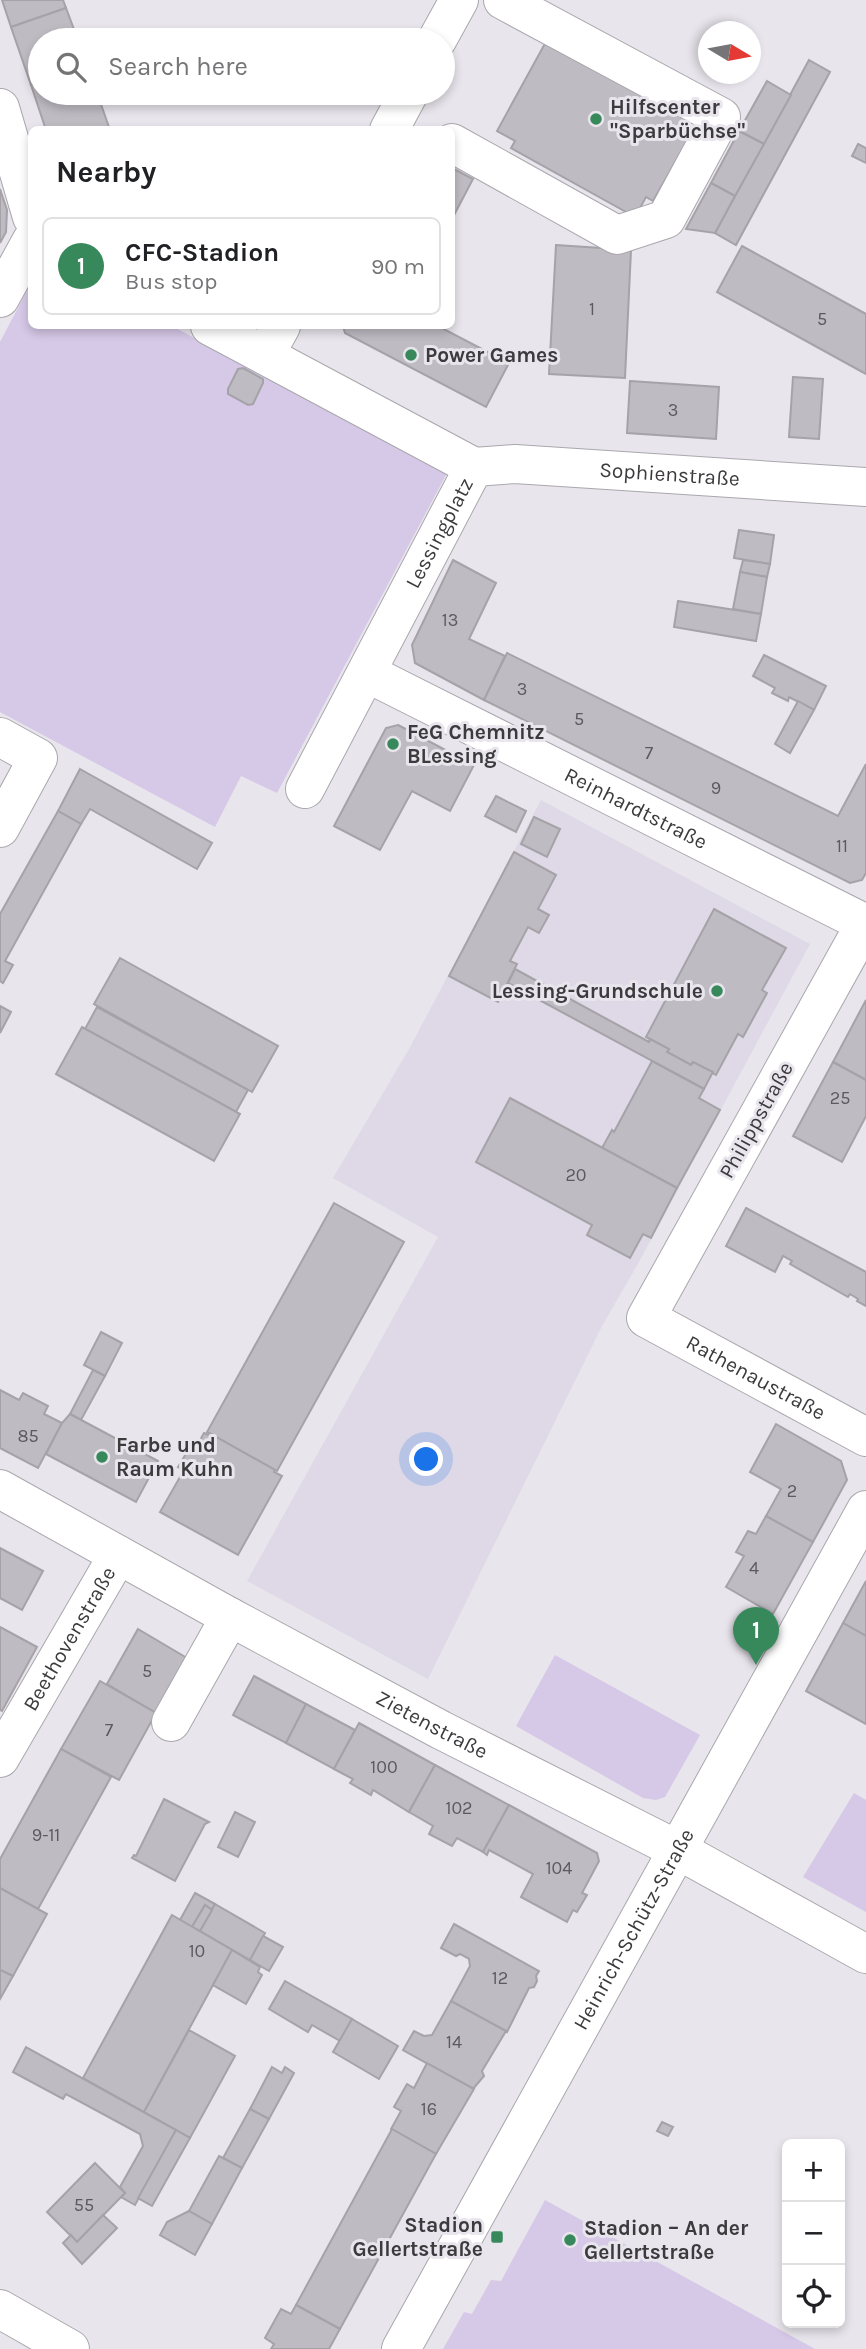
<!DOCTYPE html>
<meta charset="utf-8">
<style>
:root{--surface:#fff;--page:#f2f2f2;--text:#202124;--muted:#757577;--line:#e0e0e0;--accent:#37895b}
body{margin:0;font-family:Karla,sans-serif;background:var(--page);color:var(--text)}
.controls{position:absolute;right:21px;bottom:21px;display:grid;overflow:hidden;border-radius:10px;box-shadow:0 4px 10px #0003}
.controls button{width:63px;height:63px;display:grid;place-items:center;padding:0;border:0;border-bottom:2px solid var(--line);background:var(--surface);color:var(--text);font:35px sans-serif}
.compass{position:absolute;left:698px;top:21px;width:63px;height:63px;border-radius:50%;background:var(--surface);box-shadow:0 4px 10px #0003;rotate:100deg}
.you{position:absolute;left:427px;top:1460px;width:24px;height:24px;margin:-18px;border:5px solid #fff;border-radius:50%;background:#1a73e8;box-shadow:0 0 0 10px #1a73e833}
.badge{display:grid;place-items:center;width:46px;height:46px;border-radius:50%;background:var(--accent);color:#fff;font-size:23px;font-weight:700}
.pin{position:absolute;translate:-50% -58px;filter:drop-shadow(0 2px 4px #0008)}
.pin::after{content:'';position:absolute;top:37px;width:24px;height:21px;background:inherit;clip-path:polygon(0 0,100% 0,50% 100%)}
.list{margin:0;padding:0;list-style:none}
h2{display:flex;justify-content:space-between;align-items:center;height:91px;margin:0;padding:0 28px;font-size:30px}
h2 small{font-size:23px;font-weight:400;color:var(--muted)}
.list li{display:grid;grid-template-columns:46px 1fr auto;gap:21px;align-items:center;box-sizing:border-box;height:98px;margin:0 14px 14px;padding:0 14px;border:2px solid var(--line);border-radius:10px}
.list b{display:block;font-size:26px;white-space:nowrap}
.list p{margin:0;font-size:23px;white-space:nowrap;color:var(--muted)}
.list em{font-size:23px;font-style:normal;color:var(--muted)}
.icon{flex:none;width:38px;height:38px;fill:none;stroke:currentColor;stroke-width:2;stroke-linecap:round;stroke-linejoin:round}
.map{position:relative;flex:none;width:866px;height:2349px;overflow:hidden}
.search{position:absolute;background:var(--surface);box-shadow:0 4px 10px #0003;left:28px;top:28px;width:427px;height:77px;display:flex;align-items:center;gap:18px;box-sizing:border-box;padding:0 24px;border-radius:38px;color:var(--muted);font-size:26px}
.panel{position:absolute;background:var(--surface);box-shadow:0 4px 10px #0003;left:28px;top:126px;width:427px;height:203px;border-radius:10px}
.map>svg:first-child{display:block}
</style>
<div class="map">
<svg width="866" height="2349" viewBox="0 0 866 2349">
<rect width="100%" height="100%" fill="#e8e5ec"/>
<!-- built -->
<polygon fill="#dfd9e7" points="541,800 810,944 639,1262 602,1326 428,1679 247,1581 438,1237 333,1178 409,1049"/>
<!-- green -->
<g fill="#d6c8e7">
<polygon points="31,283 32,326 172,326 447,473 277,793 241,776 215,827 0,712 0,342"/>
<polygon points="555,1655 700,1735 665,1797 656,1800 643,1798 516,1726"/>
<polygon points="854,1793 866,1800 866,1912 803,1877"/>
<polygon points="545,2200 815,2349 443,2349 464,2312 472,2314 491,2280 501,2281"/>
</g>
<!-- building -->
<g fill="#bebbc2" stroke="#a5a2a8" stroke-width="2">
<polygon points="2,0 63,0 66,8 11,27"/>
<polygon points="66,8 78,40 40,40 40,82 31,85 11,27"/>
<polygon points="548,38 694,109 684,128 692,133 653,201 646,197 635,217 511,148 515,141 497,131"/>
<polygon points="809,60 830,72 736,245 715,233"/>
<polygon points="767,81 791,95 764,144 739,131"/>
<polygon points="40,82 40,93 97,93 110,130 46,130 31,85"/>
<polygon points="739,131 764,144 735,196 711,183"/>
<polygon points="858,144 866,148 866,163 852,156"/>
<polygon points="452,168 473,179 452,219"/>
<polygon points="711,183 735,196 715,233 686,229"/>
<polygon points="0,189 7,210 6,232 0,243"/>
<polygon points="556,245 631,250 625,378 549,374"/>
<polygon points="742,246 866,314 866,374 717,292"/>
<polygon points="343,326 438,326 509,363 486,407 345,333"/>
<polygon points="243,368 263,379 263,383 253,404 248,405 228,394 228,389 238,369"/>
<polygon points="793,377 823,379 819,439 789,437"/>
<polygon points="630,381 719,387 716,439 627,433"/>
<polygon points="739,530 774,535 770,564 734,558"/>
<polygon points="453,560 496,583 469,639 505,656 484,700 415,663 412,645"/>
<polygon points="743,560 770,564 767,577 740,572"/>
<polygon points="740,572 767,577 761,614 733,609"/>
<polygon points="678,601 761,614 756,641 674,627"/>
<polygon points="507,653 838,816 866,764 866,873 862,880 850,883 484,700"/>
<polygon points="764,655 826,686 814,710 789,697 788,701 772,693 775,688 753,676"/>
<polygon points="798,701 814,710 790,753 775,744"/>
<polygon points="398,725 474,765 450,811 412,791 380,850 334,826 386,728"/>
<polygon points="80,769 212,843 197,869 90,809 81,824 58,811"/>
<polygon points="496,796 526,811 516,832 485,816"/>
<polygon points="58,811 81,824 5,961 13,965 3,983 0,981 0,914"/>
<polygon points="534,817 560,829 547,857 521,844"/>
<polygon points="514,852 556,875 538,909 549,915 539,933 528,927 510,961 517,964 498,1002 449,976"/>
<polygon points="714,909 786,948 762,990 767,993 743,1037 738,1034 716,1075 693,1062 691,1065 667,1052 669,1049 646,1037"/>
<polygon points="120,958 278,1046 252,1092 94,1004"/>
<polygon points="515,969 649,1042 650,1039 669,1049 667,1052 691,1065 693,1062 713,1072 704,1089 508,983"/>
<polygon points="866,1000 866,1080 833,1062"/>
<polygon points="0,1006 11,1012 0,1033"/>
<polygon points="97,1007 248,1090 236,1112 85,1029"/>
<polygon points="82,1027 240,1114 214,1161 56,1074"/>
<polygon points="652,1061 704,1089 699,1098 720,1110 677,1188 602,1148 612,1130 614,1132"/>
<polygon points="833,1062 866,1080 866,1116 842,1162 793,1136"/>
<polygon points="510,1098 677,1188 651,1238 643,1234 630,1258 587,1235 592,1225 476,1162"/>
<polygon points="334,1203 404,1242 277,1471 207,1432"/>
<polygon points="746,1208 866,1272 866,1306 857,1301 858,1299 850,1294 848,1297 790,1264 792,1261 783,1256 775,1272 726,1246"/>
<polygon points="101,1332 122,1343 105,1376 84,1365"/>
<polygon points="93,1370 105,1376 81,1420 70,1414"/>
<polygon points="0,1390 19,1400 23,1393 48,1406 44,1414 62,1423 38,1468 0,1448"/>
<polygon points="70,1414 158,1461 136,1502 46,1454 62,1423"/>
<polygon points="776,1424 841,1461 847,1480 813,1542 766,1516 781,1489 750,1472"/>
<polygon points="204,1433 208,1435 209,1433 275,1470 274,1472 282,1476 238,1555 160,1512 184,1470 178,1467 187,1452 192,1454"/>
<polygon points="766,1516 813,1542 773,1614 726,1587 744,1556 736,1552 748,1531 756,1534"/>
<polygon points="0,1548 43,1571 22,1610 0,1598"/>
<polygon points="866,1581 866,1636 843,1623"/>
<polygon points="843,1623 866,1636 866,1724 806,1691"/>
<polygon points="0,1627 37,1647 2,1711 0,1710"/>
<polygon points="138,1629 187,1658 156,1713 107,1684"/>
<polygon points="254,1676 306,1704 286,1743 233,1715"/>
<polygon points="100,1681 156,1713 119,1780 61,1749"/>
<polygon points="306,1704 355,1730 334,1769 286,1743"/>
<polygon points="359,1723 435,1765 409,1812 373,1790 371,1795 350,1783 353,1779 334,1769"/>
<polygon points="61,1749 111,1777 38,1909 0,1888 0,1859"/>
<polygon points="435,1765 509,1805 483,1852 457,1838 452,1846 429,1834 433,1826 409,1812"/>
<polygon points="164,1799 209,1822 205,1824 175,1881 132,1858 134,1855 136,1856"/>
<polygon points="509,1805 597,1853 599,1861 582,1893 587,1895 577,1912 573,1910 567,1922 521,1897 533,1874 489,1850 487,1855 483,1852"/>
<polygon points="235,1812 255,1822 238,1857 218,1847"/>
<polygon points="0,1888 47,1914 13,1976 0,1970"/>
<polygon points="195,1893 215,1904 212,1910 205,1905 192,1927 180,1920"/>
<polygon points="215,1904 265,1933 250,1960 200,1931"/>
<polygon points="205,1905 212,1910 200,1931 192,1927"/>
<polygon points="172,1915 232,1950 144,2112 83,2078"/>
<polygon points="454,1924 539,1971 536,1976 537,1981 534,1987 529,1988 507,2032 451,2001 470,1966 469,1959 460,1954 456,1956 441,1948"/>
<polygon points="263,1936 283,1947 269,1971 250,1960"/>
<polygon points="232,1950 260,1967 258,1972 262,1975 246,2004 213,1985"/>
<polygon points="0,1970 13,1976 0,1999"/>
<polygon points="285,1981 352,2019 340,2041 312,2025 308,2032 269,2009"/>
<polygon points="451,2001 506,2031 482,2071 484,2076 473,2089 403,2050 414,2031 424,2036 432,2035"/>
<polygon points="352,2019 398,2046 379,2079 333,2052"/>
<polygon points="189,2030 235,2056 190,2138 144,2112"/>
<polygon points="26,2047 176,2130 135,2205 121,2197 125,2193 120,2187 143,2146 140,2134 66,2094 63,2099 13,2072"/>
<polygon points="427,2063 474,2089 436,2154 391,2129 401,2111 394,2107 407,2084 414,2088"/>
<polygon points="272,2067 282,2073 285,2067 294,2073 269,2119 250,2109"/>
<polygon points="250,2109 269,2119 242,2168 223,2158"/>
<polygon points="662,2122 673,2127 668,2136 657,2131"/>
<polygon points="392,2129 436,2154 340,2329 296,2305"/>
<polygon points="176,2130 190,2138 152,2206 138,2198"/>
<polygon points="219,2156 242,2168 212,2224 189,2211"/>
<polygon points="95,2163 125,2193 77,2242 47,2212"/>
<polygon points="189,2211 212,2224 195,2255 160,2235 167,2222"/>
<polygon points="103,2215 117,2228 82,2264 63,2243 71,2235 77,2242"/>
<polygon points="296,2305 340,2329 329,2349 271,2349 274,2344 265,2338 281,2309 291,2314"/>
</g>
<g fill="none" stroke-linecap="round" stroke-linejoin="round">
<defs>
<g id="minor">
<polyline points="437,40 459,0"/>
<polyline points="0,108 32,217"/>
<polyline points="389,130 409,93"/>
<polyline points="452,143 617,235 666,219 721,117 503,0"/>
<polyline points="0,298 32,240"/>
<polyline points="210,326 474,467"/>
<polyline points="265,355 281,326"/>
<path id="s1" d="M474,467L515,464L866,487"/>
<path id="s2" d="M367,673L866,924"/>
<polyline points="0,737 38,758 0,828"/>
<path id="s3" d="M305,789L474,467"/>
<path id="s4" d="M866,922L646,1318L866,1437"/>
<path id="s5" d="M0,1489L230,1617L441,1730L678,1850L866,1954"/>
<polyline points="171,1722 230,1617"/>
<path id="s6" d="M0,1758L118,1555"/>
<polyline points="0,2309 70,2349"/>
</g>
<g id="major">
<path id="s7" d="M401,2349L866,1510"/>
</g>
</defs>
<!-- minor casing -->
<use href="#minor" stroke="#aaa7ad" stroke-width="40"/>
<!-- major casing -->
<use href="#major" stroke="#aaa7ad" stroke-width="40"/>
<!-- minor -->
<use href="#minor" stroke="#fff" stroke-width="38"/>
<!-- major -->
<use href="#major" stroke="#fff" stroke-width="38"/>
</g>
<!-- markers -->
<g fill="#37895b" stroke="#e8e5ec" stroke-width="2.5">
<circle cx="596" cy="119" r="7"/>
<circle cx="411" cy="355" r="7"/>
<circle cx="393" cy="744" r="7"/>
<circle cx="717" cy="991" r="7"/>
<circle cx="102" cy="1457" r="7"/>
<rect x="490" y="2230" width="14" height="14" rx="3.5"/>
<circle cx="570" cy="2240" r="7"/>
</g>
<g text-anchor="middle" stroke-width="6" stroke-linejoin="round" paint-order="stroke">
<!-- number labels -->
<g font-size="18" fill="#5c5a5e">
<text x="592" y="315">1</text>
<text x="822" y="325">5</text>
<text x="673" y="416">3</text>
<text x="450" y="626">13</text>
<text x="522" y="695">3</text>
<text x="579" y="725">5</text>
<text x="649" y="759">7</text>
<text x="716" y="794">9</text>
<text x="842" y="852">11</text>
<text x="840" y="1104">25</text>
<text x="576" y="1181">20</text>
<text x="28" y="1442">85</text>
<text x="792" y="1497">2</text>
<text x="754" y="1574">4</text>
<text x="147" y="1677">5</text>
<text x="109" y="1736">7</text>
<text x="384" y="1773">100</text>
<text x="459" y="1814">102</text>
<text x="46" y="1841">9-11</text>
<text x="559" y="1874">104</text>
<text x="197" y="1957">10</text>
<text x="500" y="1984">12</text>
<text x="454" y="2048">14</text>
<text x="429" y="2115">16</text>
<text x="84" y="2211">55</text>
</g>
<!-- poi labels -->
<g font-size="21" font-weight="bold" fill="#3c3a3d" stroke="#e8e5ec" text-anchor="start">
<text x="610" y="114">Hilfscenter<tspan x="610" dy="24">"Sparbüchse"</tspan></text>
<text x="425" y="362">Power Games</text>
<text x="407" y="739">FeG Chemnitz<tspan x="407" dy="24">BLessing</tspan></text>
<text x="703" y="998" text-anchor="end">Lessing-Grundschule</text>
<text x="116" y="1452">Farbe und<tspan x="116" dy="24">Raum Kuhn</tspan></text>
<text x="483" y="2232" text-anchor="end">Stadion<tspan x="483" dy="24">Gellertstraße</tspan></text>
<text x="584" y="2235">Stadion – An der<tspan x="584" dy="24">Gellertstraße</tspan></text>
</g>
<!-- street labels -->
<g font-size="21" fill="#3c3a3d" stroke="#e8e5ec">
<text dy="7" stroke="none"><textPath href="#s1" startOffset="196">Sophienstraße</textPath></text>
<text dy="7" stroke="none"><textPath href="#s3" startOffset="289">Lessingplatz</textPath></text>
<text dy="7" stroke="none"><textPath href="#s2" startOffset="301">Reinhardtstraße</textPath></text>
<text transform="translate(756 1120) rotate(-61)" y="7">Philippstraße</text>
<text dy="7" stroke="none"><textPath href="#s4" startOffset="578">Rathenaustraße</textPath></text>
<text dy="7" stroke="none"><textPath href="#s6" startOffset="138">Beethovenstraße</textPath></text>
<text dy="7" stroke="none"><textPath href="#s5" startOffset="492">Zietenstraße</textPath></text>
<text dy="7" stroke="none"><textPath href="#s7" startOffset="480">Heinrich-Schütz-Straße</textPath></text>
</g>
</g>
</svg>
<div class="controls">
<button>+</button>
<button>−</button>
<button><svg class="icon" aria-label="locate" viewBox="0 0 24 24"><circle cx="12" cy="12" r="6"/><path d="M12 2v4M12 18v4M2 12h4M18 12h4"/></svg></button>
</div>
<svg class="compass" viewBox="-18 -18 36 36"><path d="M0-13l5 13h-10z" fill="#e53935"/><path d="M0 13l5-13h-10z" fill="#757577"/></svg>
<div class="you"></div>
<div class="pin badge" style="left:756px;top:1665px">1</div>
<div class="search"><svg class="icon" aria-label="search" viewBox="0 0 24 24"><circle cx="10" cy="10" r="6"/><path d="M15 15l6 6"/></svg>Search here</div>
<section class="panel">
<h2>Nearby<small></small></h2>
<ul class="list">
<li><span class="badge">1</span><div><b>CFC-Stadion</b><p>Bus stop</p></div><em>90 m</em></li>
</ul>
</section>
</div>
